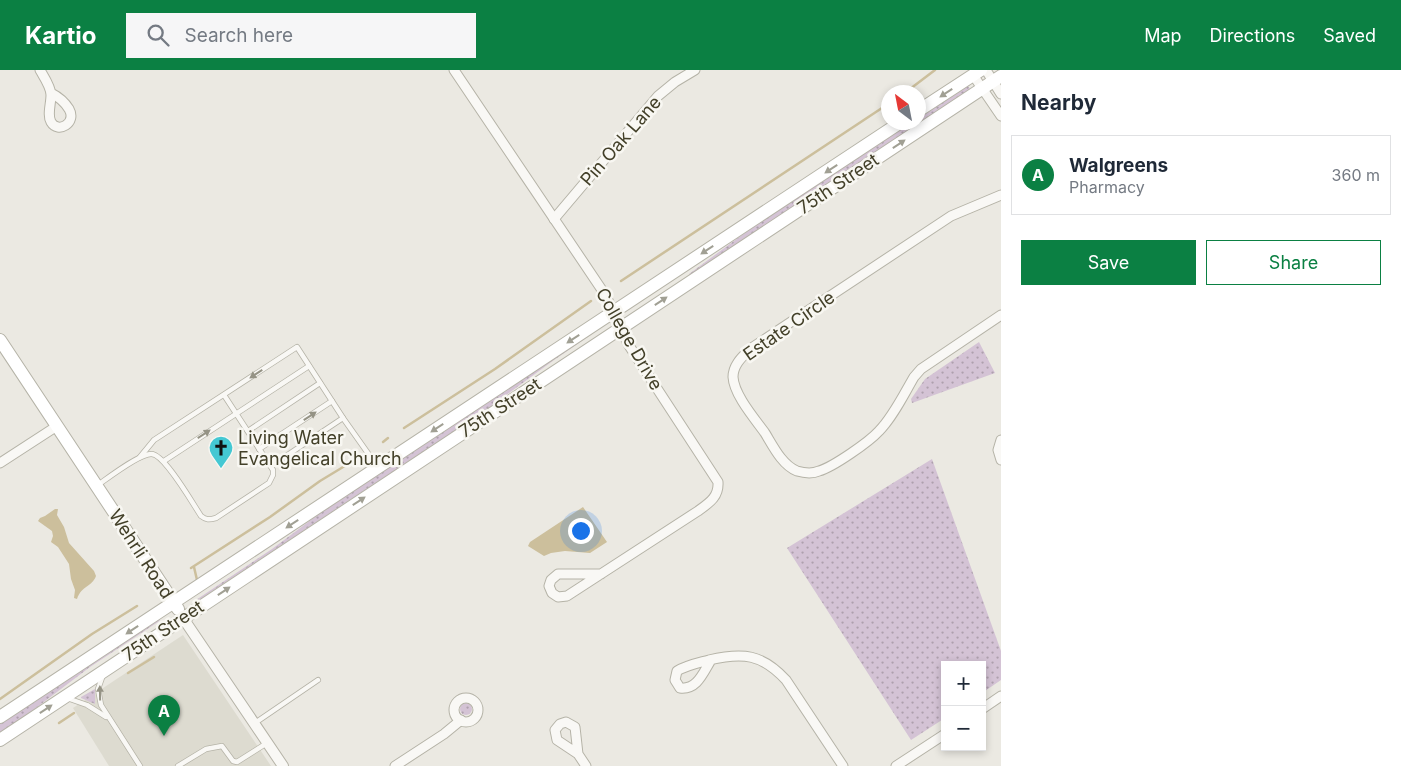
<!DOCTYPE html>
<meta charset="utf-8">
<style>
:root{--surface:#fff;--page:#f6f6f7;--text:#1f2937;--muted:#747a83;--line:#e0e1e3;--accent:#0b8043}
body{margin:0;font-family:Inter,sans-serif;background:var(--page);color:var(--text)}
.controls{position:absolute;right:15px;bottom:15px;display:grid;overflow:hidden;border-radius:0px;box-shadow:0 2px 8px #0003}
.controls button{width:45px;height:45px;display:grid;place-items:center;padding:0;border:0;border-bottom:1px solid var(--line);background:var(--surface);color:var(--text);font:25px sans-serif}
.compass{position:absolute;left:881px;top:15px;width:45px;height:45px;border-radius:50%;background:var(--surface);box-shadow:0 2px 8px #0003;rotate:328deg}
.you{position:absolute;left:580px;top:460px;width:18px;height:18px;margin:-12px;border:4px solid #fff;border-radius:50%;background:#1a73e8;box-shadow:0 0 0 8px #1a73e833}
.badge{display:grid;place-items:center;width:32px;height:32px;border-radius:50%;background:var(--accent);color:#fff;font-size:16px;font-weight:700}
.pin{position:absolute;translate:-50% -41px;filter:drop-shadow(0 1px 2px #0008)}
.pin::after{content:'';position:absolute;top:26px;width:18px;height:15px;background:inherit;clip-path:polygon(0 0,100% 0,50% 100%)}
.list{margin:0;padding:0;list-style:none}
h2{display:flex;justify-content:space-between;align-items:center;height:65px;margin:0;padding:0 20px;font-size:21px}
h2 small{font-size:16px;font-weight:400;color:var(--muted)}
.list li{display:grid;grid-template-columns:32px 1fr auto;gap:15px;align-items:center;box-sizing:border-box;height:80px;margin:0 10px 10px;padding:0 10px;border:1px solid var(--line);border-radius:0px}
.list b{display:block;font-size:19px;white-space:nowrap}
.list p{margin:0;font-size:16px;white-space:nowrap;color:var(--muted)}
.list em{font-size:16px;font-style:normal;color:var(--muted)}
.actions{display:flex;gap:10px;padding:15px 20px}
.actions a{flex:1;padding:11px 0;border:1px solid var(--accent);border-radius:0px;text-align:center;font-size:18px;color:var(--accent)}
.actions .main{background:var(--accent);color:#fff}
.icon{flex:none;width:28px;height:28px;fill:none;stroke:currentColor;stroke-width:2;stroke-linecap:round;stroke-linejoin:round}
.map{position:relative;flex:none;width:1001px;height:696px;overflow:hidden}
header{display:flex;align-items:center;gap:30px;box-sizing:border-box;height:70px;padding:0 25px;background:var(--accent);color:#fff}
header strong{font-size:24px}
nav{display:flex;gap:28px;margin-inline-start:auto;font-size:18px}
.search{width:350px;height:45px;background:var(--page);display:flex;align-items:center;gap:12px;box-sizing:border-box;padding:0 18px;border-radius:0px;color:var(--muted);font-size:19px}
main{display:flex}
aside{flex:1;background:var(--surface)}
.map>svg:first-child{display:block}
</style>
<header>
<strong>Kartio</strong>
<div class="search"><svg class="icon" aria-label="search" viewBox="0 0 24 24"><circle cx="10" cy="10" r="6"/><path d="M15 15l6 6"/></svg>Search here</div>
<nav><a>Map</a><a>Directions</a><a>Saved</a></nav>
</header>
<main>
<div class="map">
<svg width="1001" height="696" viewBox="0 0 1001 696">
<defs>
<pattern id="grass-dots" width="8" height="8" patternUnits="userSpaceOnUse" patternTransform="scale(1.25)"><rect width="8" height="8" fill="#d4c3d5"/><path d="M2 2h.1M6 6h.1" fill="none" stroke="#aea0ad" stroke-width="1.8" stroke-linecap="round"/></pattern>
</defs>
<rect width="100%" height="100%" fill="#ebe9e2"/>
<!-- built -->
<polygon fill="#dddbd0" points="183,565 271,696 109,696 73,638"/>
<!-- grass -->
<g fill="url(#grass-dots)">
<polygon points="968,16 970,19 690,205 689,204 757,154 911,53 918,52 919,48"/>
<polygon points="591,263 592,264 554,290 486,340 197,531 196,530 272,479 335,432"/>
<polygon points="979,272 995,303 912,333 911,329 925,309"/>
<polygon points="932,389 1001,581 1001,610 982,623 982,595 945,595 945,648 911,670 787,478"/>
<polygon points="159,548 160,550 158,552 90,597 24,647 0,664 0,654"/>
<polygon points="95,619 95,634 81,628 81,627"/>
<circle cx="466" cy="639" r="6"/>
</g>
<!-- water -->
<g fill="#ccbf9c">
<polygon points="583,437 607,472 590,483 565,481 551,483 544,486 528,476 530,472"/>
<path d="M55,439H58L57,445L64,457L69,473L94,501L96,506C92,517 82,515 77,529L74,528L75,520L71,509L69,494L58,477L51,472L53,466L52,461L38,451L40,448L45,446Z"/>
</g>
<g fill="none" stroke-linecap="round" stroke-linejoin="round">
<!-- stream -->
<g stroke="#ccbf9c" stroke-width="2.5">
<polyline points="906,22 935,0"/>
<polyline points="621,211 888,34"/>
<polyline points="404,358 495,299 591,231"/>
<polyline points="383,372 388,368"/>
<polyline points="194,497 197,510"/>
<polyline points="191,498 270,447 320,411 353,391"/>
<polyline points="128,603 154,587"/>
<polyline points="0,629 92,564 137,536"/>
<polyline points="59,653 74,643"/>
</g>
<defs>
<g id="service">
<polyline points="248,361 320,313"/>
<polyline points="259,379 332,331"/>
<polyline points="140,387 154,370 297,277 343,348 377,396"/>
<polyline points="164,391 309,296"/>
<polyline points="271,396 343,348"/>
<path d="M98,415C108,408 139,384 151,384C164,383 193,434 201,446C206,450 209,450 216,448L269,413L273,405V400L224,325"/>
<polyline points="103,605 98,619 101,635 140,696"/>
<polyline points="67,628 87,635 106,647"/>
<polyline points="255,653 318,610"/>
<polyline points="178,696 206,679 222,676 233,691 237,692 267,673"/>
</g>
<g id="minor">
<path d="M40,0C44,7 51,17 51,25C51,34 47,45 51,52C58,64 77,53 69,39C64,31 59,27 51,23"/>
<path d="M454,0L606,226L628,274L718,412C719,427 709,433 698,441L567,526L558,527L552,523L549,516L551,510L558,504H601"/>
<polyline points="986,0 1001,24"/>
<polyline points="973,5 1001,46"/>
<path d="M1001,125L951,146L750,279C742,287 733,295 733,307C734,325 755,349 765,363C773,376 782,395 797,401C804,403 812,404 819,401C833,397 869,372 879,361C893,347 904,324 914,307L921,299L1001,245"/>
<polyline points="554,149 658,26 675,12 695,0"/>
<polyline points="1001,370 998,380 1001,390"/>
<polyline points="0,393 57,356"/>
<path d="M711,590C703,603 697,620 680,618L675,610L677,601C687,595 698,593 709,590C743,582 762,584 786,610L843,696"/>
<circle cx="466" cy="640" r="12"/>
<polyline points="982,639 1001,626"/>
<polyline points="578,684 575,657 566,652 560,654 555,660 557,670 578,684 586,696"/>
<polyline points="395,696 444,664 461,650"/>
<polyline points="896,696 945,664"/>
</g>
<polyline id="tertiary" points="183,548 283,696"/>
<g id="secondary">
<polyline points="918,41 981,0"/>
<polyline points="0,270 178,539"/>
<polyline points="0,647 901,52"/>
<polyline points="0,670 1001,6"/>
</g>
</defs>
<!-- service casing -->
<use href="#service" stroke="#b5b3a7" stroke-width="6"/>
<!-- minor casing -->
<use href="#minor" stroke="#b5b3a7" stroke-width="11"/>
<!-- tertiary casing -->
<use href="#tertiary" stroke="#b5b3a7" stroke-width="12"/>
<!-- secondary casing -->
<use href="#secondary" stroke="#b5b3a7" stroke-width="14"/>
<!-- service -->
<use href="#service" stroke="#f9f8f5" stroke-width="4.5"/>
<!-- minor -->
<use href="#minor" stroke="#f9f8f5" stroke-width="9"/>
<!-- tertiary -->
<use href="#tertiary" stroke="#f9f8f5" stroke-width="10"/>
<!-- secondary -->
<use href="#secondary" stroke="#fff" stroke-width="12"/>
</g>
<!-- one-way arrows -->
<defs><path id="oneway-solid" d="M-6-.8H1V-3.2L6.5 0L1 3.2V.8H-6Z" transform="scale(1.25)"/></defs>
<g fill="#a1a094">
<use href="#oneway-solid" transform="translate(946 23) rotate(147)"/>
<use href="#oneway-solid" transform="translate(899 74) rotate(-34)"/>
<use href="#oneway-solid" transform="translate(831 99) rotate(147)"/>
<use href="#oneway-solid" transform="translate(707 180) rotate(147)"/>
<use href="#oneway-solid" transform="translate(661 231) rotate(-34)"/>
<use href="#oneway-solid" transform="translate(573 269) rotate(147)"/>
<use href="#oneway-solid" transform="translate(437 358) rotate(147)"/>
<use href="#oneway-solid" transform="translate(359 431) rotate(-33)"/>
<use href="#oneway-solid" transform="translate(292 454) rotate(147)"/>
<use href="#oneway-solid" transform="translate(224 521) rotate(-34)"/>
<use href="#oneway-solid" transform="translate(132 560) rotate(146)"/>
<use href="#oneway-solid" transform="translate(46 639) rotate(-34)"/>
</g>
<g fill="#959385">
<use href="#oneway-solid" transform="translate(256 304) rotate(147)"/>
<use href="#oneway-solid" transform="translate(310 346) rotate(-33)"/>
<use href="#oneway-solid" transform="translate(204 364) rotate(-33)"/>
<use href="#oneway-solid" transform="translate(100 623) rotate(-91)"/>
</g>
<!-- icons -->
<defs>
<symbol id="church-pin" viewBox="-11 -11 22 30"><path d="M0 17L-7.5 6A9.5 9.5 0 1 1 7.5 6Z" fill="#44c8d3" stroke="#f8f7f2"/><path d="M-1.2-6h2.4v3.5h3.3v2.4h-3.3V6h-2.4V-.1h-3.3v-2.4h3.3Z" fill="#111"/></symbol>
</defs>
<g fill-rule="evenodd">
<use href="#church-pin" x="207" y="364" width="28" height="38"/>
</g>
<g text-anchor="middle" stroke-width="5" stroke-linejoin="round" paint-order="stroke">
<!-- street labels -->
<g font-size="18" fill="#434029" stroke="#f8f7f2">
<text transform="translate(621 71) rotate(-49)" y="6">Pin Oak Lane</text>
<text transform="translate(838 114) rotate(-34)" y="6">75th Street</text>
<text transform="translate(789 256) rotate(-35)" y="6">Estate Circle</text>
<text transform="translate(629 269) rotate(60)" y="6">College Drive</text>
<text transform="translate(500 338) rotate(-33)" y="6">75th Street</text>
<text transform="translate(141 484) rotate(57)" y="6">Wehrli Road</text>
<text transform="translate(163 561) rotate(-34)" y="6">75th Street</text>
</g>
<!-- poi labels -->
<g font-size="18" fill="#434029" stroke="#f8f7f2" text-anchor="start">
<text x="238" y="374">Living Water<tspan x="238" dy="21">Evangelical Church</tspan></text>
</g>
</g>
</svg>
<div class="controls">
<button>+</button>
<button>−</button>
</div>
<svg class="compass" viewBox="-18 -18 36 36"><path d="M0-13l5 13h-10z" fill="#e53935"/><path d="M0 13l5-13h-10z" fill="#747a83"/></svg>
<div class="you"></div>
<div class="pin badge" style="left:164px;top:666px">A</div>
</div>
<aside>
<h2>Nearby<small></small></h2>
<ul class="list">
<li><span class="badge">A</span><div><b>Walgreens</b><p>Pharmacy</p></div><em>360 m</em></li>
</ul>
<div class="actions"><a class="main">Save</a><a>Share</a></div>
</aside>
</main>
